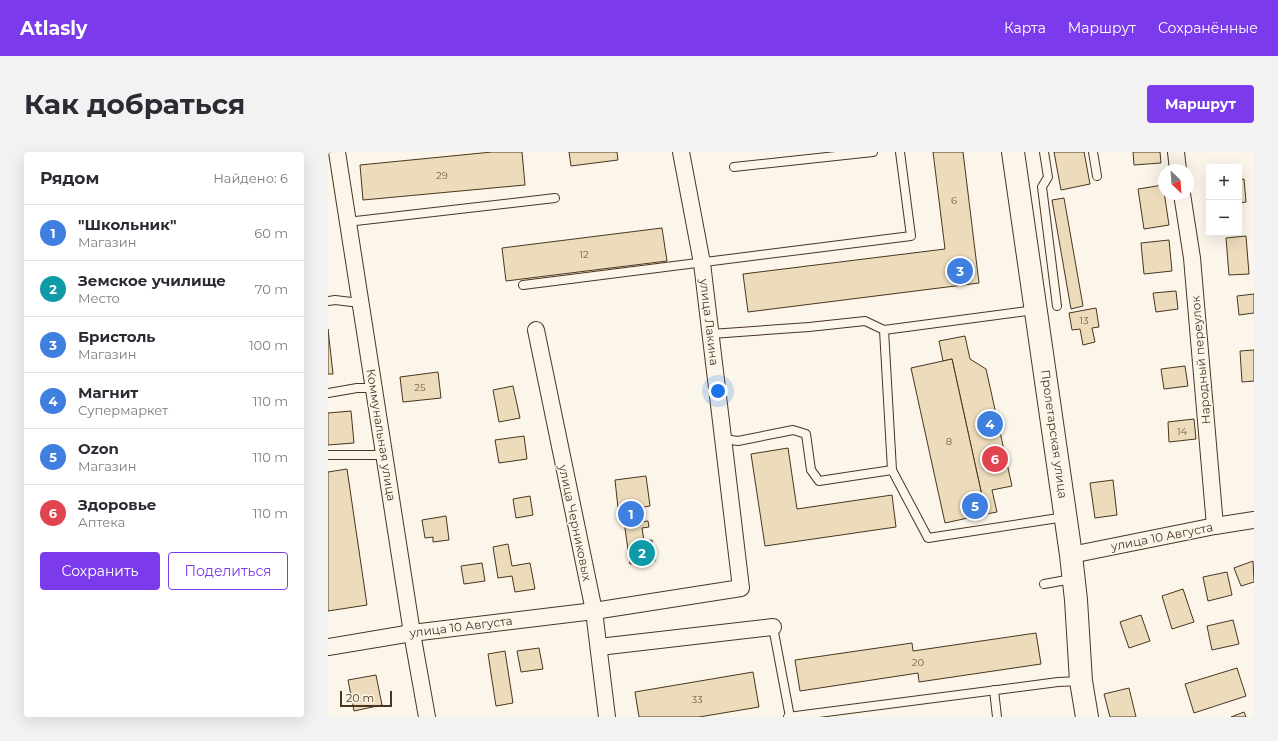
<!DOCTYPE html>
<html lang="ru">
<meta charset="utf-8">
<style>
:root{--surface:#fff;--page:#f2f2f3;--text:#2b2b33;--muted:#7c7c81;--line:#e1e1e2;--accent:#7c3aed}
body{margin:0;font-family:Montserrat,sans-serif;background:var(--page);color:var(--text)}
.controls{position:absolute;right:12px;top:12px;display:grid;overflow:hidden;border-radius:4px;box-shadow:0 4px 16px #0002}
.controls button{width:36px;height:36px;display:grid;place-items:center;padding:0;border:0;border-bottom:1px solid var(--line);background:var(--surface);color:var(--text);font:20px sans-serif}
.compass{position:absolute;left:830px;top:12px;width:36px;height:36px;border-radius:50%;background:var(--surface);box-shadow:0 4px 16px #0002;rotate:155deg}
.scale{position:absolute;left:12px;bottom:10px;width:52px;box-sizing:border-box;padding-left:4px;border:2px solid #4a3520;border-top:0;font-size:11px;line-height:14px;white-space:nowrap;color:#4a3520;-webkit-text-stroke:3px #fbf6e9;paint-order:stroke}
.you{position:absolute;left:390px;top:239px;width:14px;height:14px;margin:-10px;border:3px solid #fff;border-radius:50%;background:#1a73e8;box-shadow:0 0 0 6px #1a73e833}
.badge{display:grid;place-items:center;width:26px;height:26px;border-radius:50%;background:var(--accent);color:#fff;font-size:13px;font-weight:700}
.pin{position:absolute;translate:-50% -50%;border:2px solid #fff;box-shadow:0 1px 4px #0006}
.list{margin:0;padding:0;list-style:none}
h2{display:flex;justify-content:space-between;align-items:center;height:52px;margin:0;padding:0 16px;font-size:17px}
h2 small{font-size:13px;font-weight:400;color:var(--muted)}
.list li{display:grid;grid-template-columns:26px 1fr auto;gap:12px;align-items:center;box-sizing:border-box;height:56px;padding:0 16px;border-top:1px solid var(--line)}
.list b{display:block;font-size:15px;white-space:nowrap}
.list p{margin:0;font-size:13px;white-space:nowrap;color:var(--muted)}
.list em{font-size:13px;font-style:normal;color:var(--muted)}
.actions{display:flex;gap:8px;padding:12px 16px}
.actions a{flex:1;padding:9px 0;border:1px solid var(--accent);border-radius:4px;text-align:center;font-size:14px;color:var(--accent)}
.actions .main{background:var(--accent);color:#fff}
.map{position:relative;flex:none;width:926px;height:565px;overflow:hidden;border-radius:4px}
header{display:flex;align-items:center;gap:24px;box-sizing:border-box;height:56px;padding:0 20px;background:var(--accent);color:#fff}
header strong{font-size:19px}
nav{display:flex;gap:22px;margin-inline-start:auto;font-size:14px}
.intro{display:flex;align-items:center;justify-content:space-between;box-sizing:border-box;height:96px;padding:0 24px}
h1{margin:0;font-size:28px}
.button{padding:10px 18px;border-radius:4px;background:var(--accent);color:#fff;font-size:14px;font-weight:700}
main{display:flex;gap:24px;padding:0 24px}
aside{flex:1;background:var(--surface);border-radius:4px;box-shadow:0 4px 16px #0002}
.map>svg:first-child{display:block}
</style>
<header>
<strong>Atlasly</strong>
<nav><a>Карта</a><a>Маршрут</a><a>Сохранённые</a></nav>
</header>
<div class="intro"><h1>Как добраться</h1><a class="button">Маршрут</a></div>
<main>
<aside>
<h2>Рядом<small>Найдено: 6</small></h2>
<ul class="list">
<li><span class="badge" style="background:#3f7fe0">1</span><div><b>&quot;Школьник&quot;</b><p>Магазин</p></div><em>60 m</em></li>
<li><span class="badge" style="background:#0f9aa8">2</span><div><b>Земское училище</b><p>Место</p></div><em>70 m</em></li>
<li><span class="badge" style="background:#3f7fe0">3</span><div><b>Бристоль</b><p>Магазин</p></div><em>100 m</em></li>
<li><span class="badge" style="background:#3f7fe0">4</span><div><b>Магнит</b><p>Супермаркет</p></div><em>110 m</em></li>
<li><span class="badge" style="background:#3f7fe0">5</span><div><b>Ozon</b><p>Магазин</p></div><em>110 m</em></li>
<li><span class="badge" style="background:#e0444e">6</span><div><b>Здоровье</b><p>Аптека</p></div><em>110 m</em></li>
</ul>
<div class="actions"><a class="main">Сохранить</a><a>Поделиться</a></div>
</aside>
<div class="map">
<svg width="926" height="565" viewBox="0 0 926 565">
<rect width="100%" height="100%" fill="#fbf6e9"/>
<!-- building -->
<g fill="#ecdcbc" stroke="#4a3520">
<polygon points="164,0 194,0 197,33 35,48 32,13"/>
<polygon points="241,0 289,0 290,8 243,14"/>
<polygon points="605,0 635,0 651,131 420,160 415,122 617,97"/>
<polygon points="726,0 756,0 762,32 733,38"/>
<polygon points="805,0 832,0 833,11 806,13"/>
<polygon points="916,27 918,50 911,51 911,28"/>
<polygon points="835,33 841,73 816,77 810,37"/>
<polygon points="736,46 755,154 743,157 724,48"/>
<polygon points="334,76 339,109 178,129 174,96"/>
<polygon points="918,84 921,122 901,123 898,86"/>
<polygon points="841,88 844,119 816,122 813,91"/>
<polygon points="848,139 850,157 828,160 825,141"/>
<polygon points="926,142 926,161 911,163 909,144"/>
<polygon points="768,156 771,175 764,176 767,190 755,193 752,177 744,178 741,161"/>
<polygon points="0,177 5,222 0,222"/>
<polygon points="637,184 642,207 658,217 684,334 664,338 669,360 658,362 624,207 615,209 611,189"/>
<polygon points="926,198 926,229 914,230 912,199"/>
<polygon points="624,207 658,362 617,371 583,216"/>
<polygon points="857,214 860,234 836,237 833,217"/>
<polygon points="110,220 113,246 75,250 72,225"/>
<polygon points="185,234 192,266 171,270 165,238"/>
<polygon points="23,259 26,291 0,293 0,261"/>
<polygon points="866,267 868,287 841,290 840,270"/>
<polygon points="196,284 199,307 171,311 167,288"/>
<polygon points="460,296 469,357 564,343 568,375 437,394 423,302"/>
<polygon points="19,317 39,453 0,459 0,320"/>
<polygon points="318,324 322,354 310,356 312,370 320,369 321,375 314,376 316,389 324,388 327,409 302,412 294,355 290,356 287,328"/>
<polygon points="785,328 789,363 767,366 762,331"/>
<polygon points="202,344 205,363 188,366 185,347"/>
<polygon points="118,364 121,388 105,390 105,385 97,386 94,368"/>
<polygon points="180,392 184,414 202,411 207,437 187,440 184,424 170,426 165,395"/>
<polygon points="925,409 926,430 913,434 906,416"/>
<polygon points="154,411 157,429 136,432 133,414"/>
<polygon points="899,420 904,443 880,449 875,425"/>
<polygon points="855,437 866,470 844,477 834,444"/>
<polygon points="813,463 822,489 801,496 792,470"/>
<polygon points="905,468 911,492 884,498 879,474"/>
<polygon points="708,481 713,512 591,530 590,521 472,539 467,508 584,491 585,499"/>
<polygon points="211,496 215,517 193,520 189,499"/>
<polygon points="177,499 185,551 168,554 160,502"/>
<polygon points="909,516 918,544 866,561 857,532"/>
<polygon points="425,520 431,555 371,565 311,565 307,540"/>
<polygon points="48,523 54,553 26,559 20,528"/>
<polygon points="801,536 808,565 782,565 776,542"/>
<polygon points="916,560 918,565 903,565"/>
</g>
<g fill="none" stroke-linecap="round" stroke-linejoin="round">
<defs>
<g id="lane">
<polyline points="716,0 720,25 714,35 729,154"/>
<polyline points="765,0 769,24"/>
<polyline points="406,15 545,0"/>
<polyline points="19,70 227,46"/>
<polyline points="195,133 583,84 572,0"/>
<polyline points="0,149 7,148 32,151"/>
<polyline points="707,158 556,178 564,318 600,386 737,365"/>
<polyline points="383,182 481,175 537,169 556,178"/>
<polyline points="0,241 29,236 45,236"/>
<polyline points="396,287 410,289 465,278 478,282 483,318 491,329 564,318"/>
<polyline points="0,303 56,303"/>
<polyline points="716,432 744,427"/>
<polyline points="445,475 462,565"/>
<polyline points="666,538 669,565"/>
<polyline points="460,565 730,530 753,529"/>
</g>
<g id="street">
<polyline points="9,0 84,481 99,565"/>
<polyline points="848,0 850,18"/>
<polyline points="854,42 864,106 887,374"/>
<polyline points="208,178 266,459 279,565"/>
<polyline points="743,403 887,374 926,368"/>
<polyline points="0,495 84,481 266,459 413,436 374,111 353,0"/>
<polyline points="271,495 445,475"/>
</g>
<polyline id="secondary" points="685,0 743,403 748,448 753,529 759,565"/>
</defs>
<!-- lane casing -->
<use href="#lane" stroke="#4a3520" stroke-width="10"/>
<!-- street casing -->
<use href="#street" stroke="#4a3520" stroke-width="18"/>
<!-- secondary casing -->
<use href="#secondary" stroke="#4a3520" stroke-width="24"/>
<!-- lane -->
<use href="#lane" stroke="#fbf6e9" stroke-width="8"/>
<!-- street -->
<use href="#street" stroke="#fbf6e9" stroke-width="16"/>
<!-- secondary -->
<use href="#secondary" stroke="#fbf6e9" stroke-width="22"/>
</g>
<g text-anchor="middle" stroke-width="3" stroke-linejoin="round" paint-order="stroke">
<!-- number labels -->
<g font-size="10" fill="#725f47">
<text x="114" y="27">29</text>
<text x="626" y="52">6</text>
<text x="256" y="106">12</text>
<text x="756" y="172">13</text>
<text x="92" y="239">25</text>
<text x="854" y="283">14</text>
<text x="621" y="293">8</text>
<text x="590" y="514">20</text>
<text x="369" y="551">33</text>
</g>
<!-- street labels -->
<g font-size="12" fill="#4a3520" stroke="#fbf6e9">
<text transform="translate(381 170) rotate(83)" y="4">улица Лакина</text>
<text transform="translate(873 208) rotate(-95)" y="4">Народный переулок</text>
<text transform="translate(726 282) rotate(82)" y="4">Пролетарская улица</text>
<text transform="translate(53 283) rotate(81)" y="4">Коммунальная улица</text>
<text transform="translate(247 371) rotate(78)" y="4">улица Черниковых</text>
<text transform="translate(834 385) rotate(-11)" y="4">улица 10 Августа</text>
<text transform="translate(133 475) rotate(-7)" y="4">улица 10 Августа</text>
</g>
</g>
</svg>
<div class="controls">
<button>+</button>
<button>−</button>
</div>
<svg class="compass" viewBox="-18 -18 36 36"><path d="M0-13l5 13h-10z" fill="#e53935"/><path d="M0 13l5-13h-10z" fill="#7c7c81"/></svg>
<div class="scale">20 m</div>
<div class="you"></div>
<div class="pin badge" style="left:303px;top:362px;background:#3f7fe0">1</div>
<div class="pin badge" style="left:314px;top:401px;background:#0f9aa8">2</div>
<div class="pin badge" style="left:632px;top:119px;background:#3f7fe0">3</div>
<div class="pin badge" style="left:662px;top:272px;background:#3f7fe0">4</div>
<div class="pin badge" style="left:647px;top:354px;background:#3f7fe0">5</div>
<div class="pin badge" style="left:667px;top:307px;background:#e0444e">6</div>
</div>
</main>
